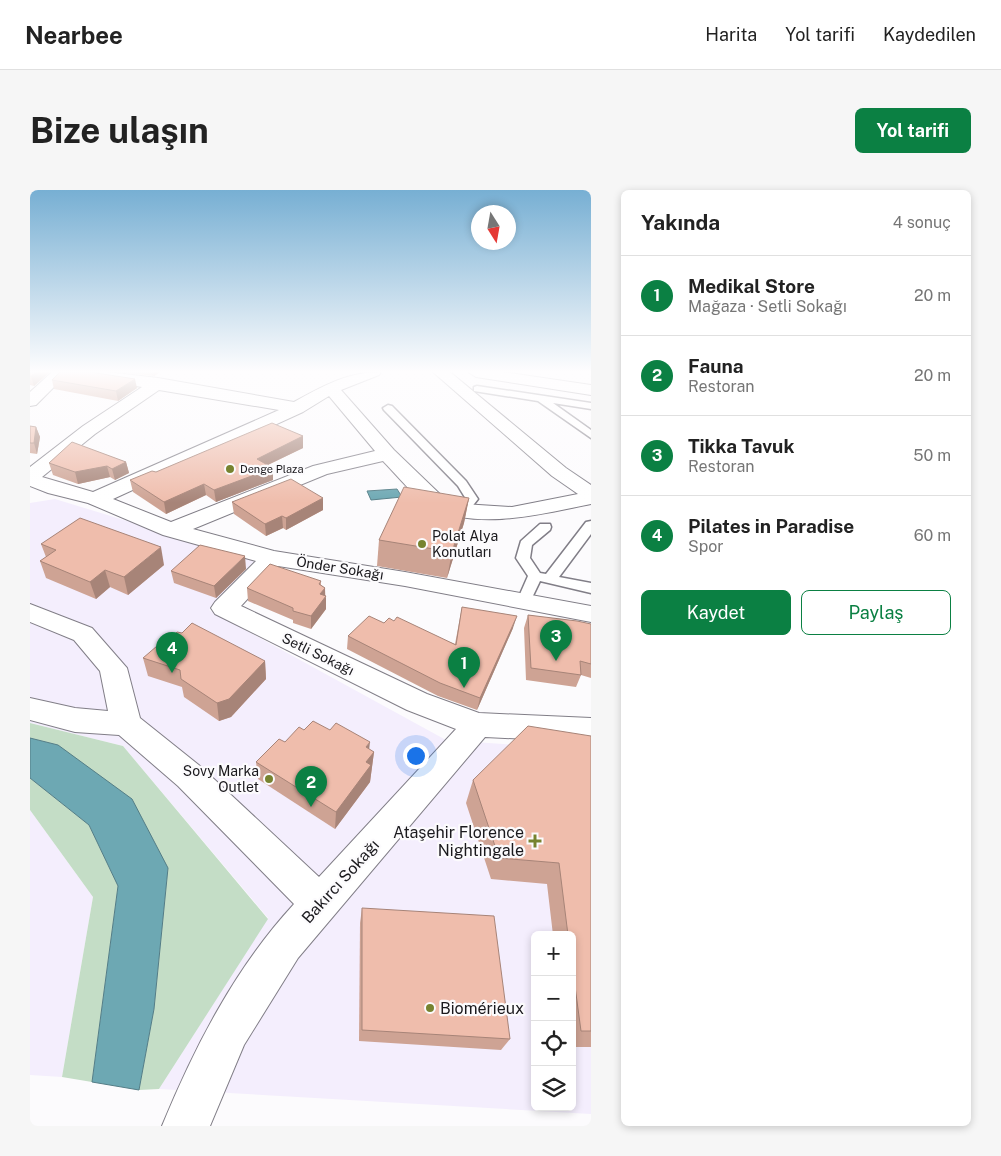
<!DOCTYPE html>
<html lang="tr">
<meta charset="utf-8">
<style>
:root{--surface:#fff;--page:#f6f6f6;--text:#222;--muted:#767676;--line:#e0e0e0;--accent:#0b8043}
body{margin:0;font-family:"Public Sans",sans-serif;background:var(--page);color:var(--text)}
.controls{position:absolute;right:15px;bottom:15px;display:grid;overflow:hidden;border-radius:8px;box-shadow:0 2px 8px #0003}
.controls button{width:45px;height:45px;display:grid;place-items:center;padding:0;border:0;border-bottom:1px solid var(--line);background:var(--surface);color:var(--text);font:25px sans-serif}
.compass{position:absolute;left:441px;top:15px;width:45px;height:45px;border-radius:50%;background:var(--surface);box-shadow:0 2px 8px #0003;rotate:169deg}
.you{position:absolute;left:385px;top:565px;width:18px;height:18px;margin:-12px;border:4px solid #fff;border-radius:50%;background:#1a73e8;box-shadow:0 0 0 8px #1a73e833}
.badge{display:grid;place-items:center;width:32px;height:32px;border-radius:50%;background:var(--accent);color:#fff;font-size:16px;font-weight:700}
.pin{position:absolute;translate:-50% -41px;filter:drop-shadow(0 1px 2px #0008)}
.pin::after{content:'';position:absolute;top:26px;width:18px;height:15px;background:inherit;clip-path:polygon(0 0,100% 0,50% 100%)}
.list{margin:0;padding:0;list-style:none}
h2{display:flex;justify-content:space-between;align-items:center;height:65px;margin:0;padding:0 20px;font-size:21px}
h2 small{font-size:16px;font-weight:400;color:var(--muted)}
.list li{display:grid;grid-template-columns:32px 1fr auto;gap:15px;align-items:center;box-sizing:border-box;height:80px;padding:0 20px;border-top:1px solid var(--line)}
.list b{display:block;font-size:19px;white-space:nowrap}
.list p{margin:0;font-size:16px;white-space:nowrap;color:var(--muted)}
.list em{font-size:16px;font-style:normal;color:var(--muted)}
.actions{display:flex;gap:10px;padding:15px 20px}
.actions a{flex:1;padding:11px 0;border:1px solid var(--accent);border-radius:8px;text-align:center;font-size:18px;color:var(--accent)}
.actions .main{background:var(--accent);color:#fff}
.icon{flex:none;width:28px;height:28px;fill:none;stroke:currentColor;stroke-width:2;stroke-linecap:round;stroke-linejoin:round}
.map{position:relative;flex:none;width:561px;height:936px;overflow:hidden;border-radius:8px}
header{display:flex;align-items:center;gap:30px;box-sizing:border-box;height:70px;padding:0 25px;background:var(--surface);border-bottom:1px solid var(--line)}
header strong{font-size:24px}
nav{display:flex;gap:28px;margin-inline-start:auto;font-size:18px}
.intro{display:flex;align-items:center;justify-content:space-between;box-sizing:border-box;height:120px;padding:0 30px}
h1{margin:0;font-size:35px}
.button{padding:12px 22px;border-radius:8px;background:var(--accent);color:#fff;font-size:18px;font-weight:700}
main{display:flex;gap:30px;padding:0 30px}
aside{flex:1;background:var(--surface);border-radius:8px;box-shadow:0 2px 8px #0003}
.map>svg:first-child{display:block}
</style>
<header>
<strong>Nearbee</strong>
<nav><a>Harita</a><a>Yol tarifi</a><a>Kaydedilen</a></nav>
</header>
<div class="intro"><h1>Bize ulaşın</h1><a class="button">Yol tarifi</a></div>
<main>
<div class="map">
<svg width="561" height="936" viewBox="0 0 561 936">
<rect width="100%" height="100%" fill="#fcfbfd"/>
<!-- built -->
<g fill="#f4eefd" fill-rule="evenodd">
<path d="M25,309L225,370L179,420L416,550L561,560V924L129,899L238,728L93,556L0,533V313ZM505,745H542V917H505Z"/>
<polygon points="0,620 63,707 32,887 0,885"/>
</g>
<!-- green -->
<g fill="#c4ddc6">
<polygon points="0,533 93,556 238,729 129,899 109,900 124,819 138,678 28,555 0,548"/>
<polygon points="0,588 59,635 88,696 62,892 32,887 63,707 0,620"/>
</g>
<!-- water -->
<g fill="#6da8b3" stroke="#547d86">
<polygon points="367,299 372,307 341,310 337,301"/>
<polygon points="0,548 28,555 102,609 138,678 124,819 109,900 62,892 88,696 59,635 0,588"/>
</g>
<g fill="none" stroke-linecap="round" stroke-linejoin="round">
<defs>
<g id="lane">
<polygon points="447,196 561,213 561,219 523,213 561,240 561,248 508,211 444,201 444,197"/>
<polygon points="358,215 362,216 436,291 448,309 437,323 429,323 427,320 436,309 428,296 354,220 353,218"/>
<polygon points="561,331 561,344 529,387 561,393 561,403 510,391 499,414 489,414 487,411 498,386 486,368 491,351 510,334 520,334 521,337 520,340 502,355 500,368 510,383 516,384 556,332"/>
</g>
<g id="street">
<polygon points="22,182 39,182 6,215 0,216 0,202"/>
<path d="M43,182H77L128,188L264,212C293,196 317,182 351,182L349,185L311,200L364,260L415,309L433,314L482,317L548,304L522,286L403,182H420L536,278L561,295V314C510,324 453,340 402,319C391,314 363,281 353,271L297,284L163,339L244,361L375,382L561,416V432L375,396L248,376L211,416L397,504L449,523L561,528V552L455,547L268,768L214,855L180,936H132C165,856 205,778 264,714L148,596L89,545L45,542L0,530V508L45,518L78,521L70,481L44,450L0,432V414L62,438L97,478L110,528L170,576L289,687L426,539L377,520L185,424L181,418L185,412L226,371L133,345L58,313L18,303L0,296V277L53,236L112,197L51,187ZM129,200L249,220L63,302L12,287L65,244ZM299,206L345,261L283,276L141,332L83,309L273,222Z"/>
<polygon points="438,182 473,182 561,195 561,205 446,187"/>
</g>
</defs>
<!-- lane casing -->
<use href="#lane" stroke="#817e87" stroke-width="3"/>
<!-- street casing -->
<use href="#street" stroke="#817e87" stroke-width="2"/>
<!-- lane -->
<use href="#lane" fill="#fff" fill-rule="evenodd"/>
<!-- street -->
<use href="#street" fill="#fff" fill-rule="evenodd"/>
</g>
<!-- wall -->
<g fill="#cea394">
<polygon points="0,182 20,182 4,196 0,195"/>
<polygon points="90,182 130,182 124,186"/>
<polygon points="22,190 107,198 88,211 24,199"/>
<polygon points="0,236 6,237 10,247 7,264 0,263"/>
<polygon points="273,246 273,258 238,275 243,290 186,312 176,305 136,324 103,302 100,290 126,282"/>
<polygon points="96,272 99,283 85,290 80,287 48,294 23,285 19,273"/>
<polygon points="293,308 293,320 256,340 253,338 236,346 204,324 202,312"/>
<polygon points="439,308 434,333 417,388 347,376 349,350"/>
<polygon points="11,354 134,375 98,405 80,397 66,409 16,388 10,371 16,367"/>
<polygon points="216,379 186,408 144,393 141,381"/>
<polygon points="291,391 291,395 295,398 296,419 281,439 263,433 263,430 218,411 217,398"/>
<polygon points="432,417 483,438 447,520 408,506 317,459 318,446 354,433 364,431 425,454"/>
<polygon points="498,425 561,434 561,488 551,485 546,497 496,490 494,438"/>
<polygon points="113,468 235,471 236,489 201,527 189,531 154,507 152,497 118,486"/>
<polygon points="300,540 344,562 340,592 305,639 228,589 226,572 255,552"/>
<polygon points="561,546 561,857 542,857 542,745 523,745 517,694 461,689 436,613 443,590"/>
<polygon points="332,718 480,849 471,860 329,851 330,733"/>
</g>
<!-- shaded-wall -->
<g fill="#a78478">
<polygon points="7,182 20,182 4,196 1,186"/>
<polygon points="123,182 130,182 124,186"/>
<polygon points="105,189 107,198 88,211 86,201"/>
<polygon points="6,237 10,247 7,264 4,253"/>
<polygon points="273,246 273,258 227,280 227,269"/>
<polygon points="96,272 99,283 85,290 82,279"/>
<polygon points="77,276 80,287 48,294 45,282"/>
<polygon points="243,278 243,290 186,312 184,300"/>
<polygon points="174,294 176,305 136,324 134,312"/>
<polygon points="293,308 293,320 256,340 256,328"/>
<polygon points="439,308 434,333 417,388 422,362"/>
<polygon points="252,326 253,338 236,346 235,334"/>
<polygon points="131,357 134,375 98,405 94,387"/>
<polygon points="215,366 216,379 186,408 184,396"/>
<polygon points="75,380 80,397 66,409 60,392"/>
<polygon points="295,398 295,408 296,406 296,419 281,439 281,426 290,404"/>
<polygon points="487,426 483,438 447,520 450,508"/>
<polygon points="235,471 236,489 201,527 189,531 187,513"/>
<polygon points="340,552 338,569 344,562 340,592 305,639 306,622 336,557"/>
</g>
<!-- building -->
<g fill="#efbdac" stroke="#a78478">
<polygon points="0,182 7,182 1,186 0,186"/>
<polygon points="30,182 60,182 105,189 86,201 22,190"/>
<polygon points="242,233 273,246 227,269 243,278 184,300 174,294 134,312 100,290 122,281 126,282"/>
<polygon points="0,236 6,237 4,253 0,253"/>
<polygon points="42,252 96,272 82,279 77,276 45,282 19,273"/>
<polygon points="261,289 293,308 256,328 252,326 235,334 202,312"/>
<polygon points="374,297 439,308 422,362 349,350"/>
<polygon points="50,328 131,357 94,387 75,380 60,392 10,371 26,360 11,354"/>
<polygon points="170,355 215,366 184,396 141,381"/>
<polygon points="240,374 291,391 289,394 295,398 290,404 296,406 281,426 263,421 263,418 217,398"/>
<polygon points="432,417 487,426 450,508 410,493 318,446 339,426 354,433 359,428 364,431 367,427 426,455"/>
<polygon points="498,425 547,431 561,434 561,474 550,471 551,485 501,478"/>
<polygon points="162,433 235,471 199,509 187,513 151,489 150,480 113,468 134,450 139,450 147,442 152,443"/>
<polygon points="283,531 300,540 306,533 340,552 336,557 344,562 336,572 341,575 306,622 226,572 249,549 255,552 269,537 274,540"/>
<polygon points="498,536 561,546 561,841 551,841 542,774 542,745 538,745 529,673 469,668 443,590"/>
<polygon points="332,718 464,726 480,849 332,840"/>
</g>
<!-- sky -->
<linearGradient id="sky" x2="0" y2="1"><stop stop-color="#77afd3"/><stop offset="0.58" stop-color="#fefdfe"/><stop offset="1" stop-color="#fefdfe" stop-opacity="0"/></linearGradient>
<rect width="561" height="313" fill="url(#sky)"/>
<!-- markers -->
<g fill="#778330" stroke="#fcfbfd" stroke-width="2">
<circle cx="200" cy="279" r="5"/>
<circle cx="392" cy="354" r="5"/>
<circle cx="239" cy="589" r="5"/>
<path d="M502.5 643.5h5v5h5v5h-5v5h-5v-5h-5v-5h5z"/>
<circle cx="400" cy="818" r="5"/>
</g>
<g text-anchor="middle" stroke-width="4.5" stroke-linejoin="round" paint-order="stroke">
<!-- far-poi labels -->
<g font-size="11" fill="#1a191d" stroke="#fcfbfd" text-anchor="start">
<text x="210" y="283">Denge Plaza</text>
</g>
<!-- poi labels -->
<g font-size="14" fill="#1a191d" stroke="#fcfbfd" text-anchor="start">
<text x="402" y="351">Polat Alya<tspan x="402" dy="16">Konutları</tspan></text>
<text x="229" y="586" text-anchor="end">Sovy Marka<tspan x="229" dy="16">Outlet</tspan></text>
</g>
<!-- street labels -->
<g font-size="14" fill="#1a191d" stroke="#fcfbfd">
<text transform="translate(310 378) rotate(9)" y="5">Önder Sokağı</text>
<text transform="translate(288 464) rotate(26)" y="5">Setli Sokağı</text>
</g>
<!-- near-poi labels -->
<g font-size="16" fill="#1a191d" stroke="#fcfbfd" text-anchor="end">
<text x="494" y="648">Ataşehir Florence<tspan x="494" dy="18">Nightingale</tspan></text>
<text x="410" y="824" text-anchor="start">Biomérieux</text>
</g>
<!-- near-street labels -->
<g font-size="16" fill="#1a191d" stroke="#fcfbfd">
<text transform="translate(310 691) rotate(-48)" y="6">Bakırcı Sokağı</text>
</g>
</g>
</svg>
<div class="controls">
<button>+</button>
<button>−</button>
<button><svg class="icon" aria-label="locate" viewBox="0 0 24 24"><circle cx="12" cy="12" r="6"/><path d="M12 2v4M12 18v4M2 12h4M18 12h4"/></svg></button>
<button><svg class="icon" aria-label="layers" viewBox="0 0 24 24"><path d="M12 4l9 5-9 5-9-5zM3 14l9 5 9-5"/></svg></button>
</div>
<svg class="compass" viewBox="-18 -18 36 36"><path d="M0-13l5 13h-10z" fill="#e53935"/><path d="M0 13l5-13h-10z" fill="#767676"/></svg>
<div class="you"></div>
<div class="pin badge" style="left:434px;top:498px">1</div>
<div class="pin badge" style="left:281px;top:617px">2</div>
<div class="pin badge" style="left:526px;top:471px">3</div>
<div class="pin badge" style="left:142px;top:483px">4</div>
</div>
<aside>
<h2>Yakında<small>4 sonuç</small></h2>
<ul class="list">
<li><span class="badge">1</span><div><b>Medikal Store</b><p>Mağaza · Setli Sokağı</p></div><em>20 m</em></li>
<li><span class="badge">2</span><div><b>Fauna</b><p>Restoran</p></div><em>20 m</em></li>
<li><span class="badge">3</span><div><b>Tikka Tavuk</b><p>Restoran</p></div><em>50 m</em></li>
<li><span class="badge">4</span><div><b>Pilates in Paradise</b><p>Spor</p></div><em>60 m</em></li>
</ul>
<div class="actions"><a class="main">Kaydet</a><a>Paylaş</a></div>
</aside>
</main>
